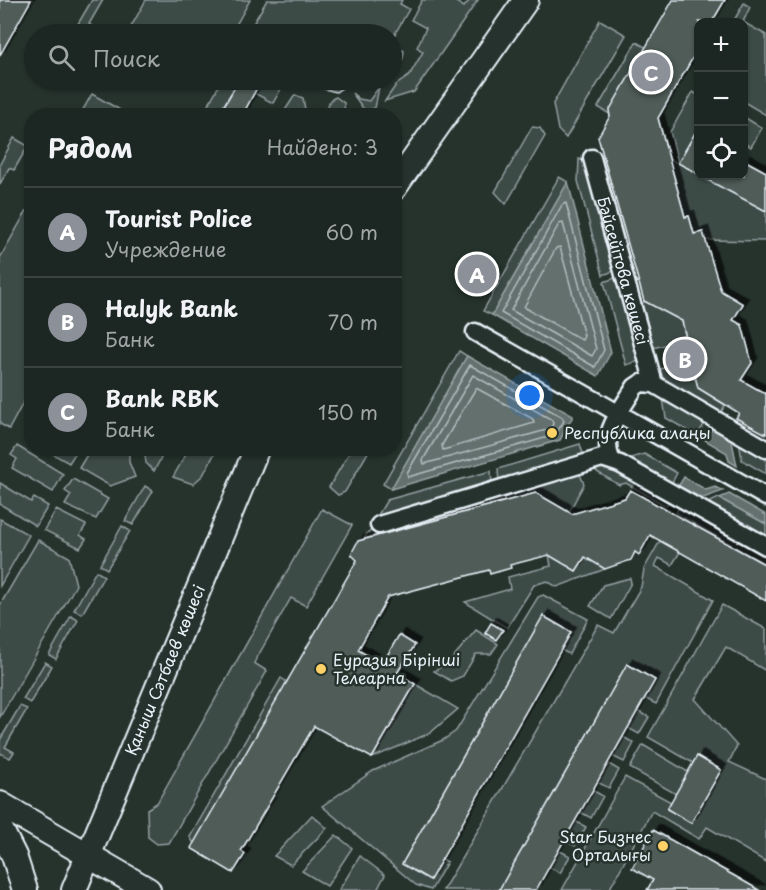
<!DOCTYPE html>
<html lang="ru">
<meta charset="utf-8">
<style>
:root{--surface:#1c2622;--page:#252e2a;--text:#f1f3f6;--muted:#a0a5a5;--line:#3a4340;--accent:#8c9099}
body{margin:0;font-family:"Playpen Sans",sans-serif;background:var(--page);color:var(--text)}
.controls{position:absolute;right:18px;top:18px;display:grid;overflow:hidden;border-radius:12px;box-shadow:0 2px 4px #0004}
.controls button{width:54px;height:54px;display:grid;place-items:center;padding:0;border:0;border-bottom:2px solid var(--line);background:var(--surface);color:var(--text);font:30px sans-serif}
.you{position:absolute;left:530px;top:396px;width:21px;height:21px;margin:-15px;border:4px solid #fff;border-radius:50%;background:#1a73e8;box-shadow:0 0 0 9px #1a73e833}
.badge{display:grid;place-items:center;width:39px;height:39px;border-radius:50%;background:var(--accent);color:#fff;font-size:20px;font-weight:700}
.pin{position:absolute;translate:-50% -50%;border:3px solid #fff;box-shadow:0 2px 6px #0006}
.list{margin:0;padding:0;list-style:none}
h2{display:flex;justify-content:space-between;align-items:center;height:78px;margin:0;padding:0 24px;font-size:26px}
h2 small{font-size:20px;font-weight:400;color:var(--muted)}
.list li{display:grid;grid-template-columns:39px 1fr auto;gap:18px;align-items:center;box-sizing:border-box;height:90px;padding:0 24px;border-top:2px solid var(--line)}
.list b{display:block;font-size:22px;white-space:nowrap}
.list p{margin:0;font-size:20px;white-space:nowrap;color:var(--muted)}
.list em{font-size:20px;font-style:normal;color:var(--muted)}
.icon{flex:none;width:33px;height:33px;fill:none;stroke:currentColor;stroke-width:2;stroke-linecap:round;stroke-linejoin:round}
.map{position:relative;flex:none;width:766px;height:890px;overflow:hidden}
.search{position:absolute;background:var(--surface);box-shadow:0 2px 4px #0004;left:24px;top:24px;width:378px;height:66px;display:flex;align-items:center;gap:15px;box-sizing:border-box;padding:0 21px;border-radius:33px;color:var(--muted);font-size:22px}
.panel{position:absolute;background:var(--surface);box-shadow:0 2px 4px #0004;left:24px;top:108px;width:378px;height:348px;border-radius:24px}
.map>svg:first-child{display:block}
</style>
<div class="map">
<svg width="766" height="890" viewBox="0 0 766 890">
<defs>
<filter id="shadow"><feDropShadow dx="5.5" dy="-5.5" stdDeviation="0" flood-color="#0009"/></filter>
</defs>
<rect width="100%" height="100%" fill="#26332d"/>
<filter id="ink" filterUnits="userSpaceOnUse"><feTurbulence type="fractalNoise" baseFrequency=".0167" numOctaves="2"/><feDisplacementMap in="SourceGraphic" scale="12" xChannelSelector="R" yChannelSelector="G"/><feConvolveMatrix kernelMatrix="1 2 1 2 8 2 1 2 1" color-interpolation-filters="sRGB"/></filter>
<g filter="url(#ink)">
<!-- green -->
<g fill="#3e4b47" stroke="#939ea0" stroke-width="1.5">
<polygon points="92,0 103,0 89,24 95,28 92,34 72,34"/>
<polygon points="146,0 250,0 231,34 127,34"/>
<polygon points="267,0 402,0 400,4 409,9 392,39 392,34 247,34"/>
<polygon points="422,0 453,0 464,7 470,0 478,0 414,92 385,101 396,85 409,76 423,52 417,47 426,28 411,20"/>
<polygon points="744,3 750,7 743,22 766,35 766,115 744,102 746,50 744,22 733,22"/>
<polygon points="600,20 626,35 566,138 558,130 553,104"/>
<polygon points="636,42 649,49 611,115 598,107"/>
<polygon points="399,48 404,51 403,58 392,77 392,51"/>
<polygon points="222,80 239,80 218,115 202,116"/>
<polygon points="257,80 286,80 273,103 254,93 260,82"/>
<polygon points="379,87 375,108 365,111 352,93 359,99 369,101"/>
<polygon points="693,92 698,95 698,135 695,133 679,163 766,211 766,241 705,240 702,232 694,234 689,216 685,217 669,159 678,163 670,132"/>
<polygon points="92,94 129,115 80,115"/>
<polygon points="295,95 303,98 306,115 282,115"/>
<polygon points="336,97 344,103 345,115 325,115 330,100"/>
<polygon points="744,117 762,128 751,147 744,143"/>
<polygon points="532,127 540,128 545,136 506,204 495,192"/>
<polygon points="14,138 28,146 14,170 9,168 0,184 0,164"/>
<polygon points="579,159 585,162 619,269 603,275 578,181"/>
<polygon points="559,177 568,182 492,315 483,311"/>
<polygon points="31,203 31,388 9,429 0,424 0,258"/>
<polygon points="620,276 642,360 626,365 604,282"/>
<polygon points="644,301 682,321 686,340 648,349 638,311"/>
<polygon points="459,351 467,356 391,489 383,484"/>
<polygon points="672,365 696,380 698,388 725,405 719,416 663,384 655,371"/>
<polygon points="663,399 705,423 697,436 666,418"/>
<polygon points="739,441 766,457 766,474 742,460"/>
<polygon points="580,444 584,457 499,483 498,469"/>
<polygon points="17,446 63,474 53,492 12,468 17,459 11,455"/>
<polygon points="91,448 129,449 129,462 135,477 110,486 79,468"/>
<polygon points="352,448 370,449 345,492 338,495 329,487"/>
<polygon points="44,449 78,449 69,463"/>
<polygon points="144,449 166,449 154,471 146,463"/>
<polygon points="189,449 217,449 203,475 193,484 173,477"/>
<polygon points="644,454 677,473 670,486 624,460"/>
<polygon points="603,464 671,498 666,506 626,483 619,485 597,472 595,466"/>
<polygon points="491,471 492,485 375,520 387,500"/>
<polygon points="579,472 584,484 569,512 536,493 490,505 488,498"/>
<polygon points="73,479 108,499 96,519 65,505 71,495 65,491"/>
<polygon points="0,483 31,502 34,498 48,506 36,526 0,504"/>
<polygon points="145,486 153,491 133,525 125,521"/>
<polygon points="719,498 766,524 766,540 703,505"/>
<polygon points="465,503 468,511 363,540 368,532"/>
<polygon points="680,505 766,554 766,565 676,513"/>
<polygon points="322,509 352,525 306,606 291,598 254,663 267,671 169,843 157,844 148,837 147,809 157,803"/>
<polygon points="56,510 86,525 80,535 86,539 80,548 44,530"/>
<polygon points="0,519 29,535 0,586"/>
<polygon points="122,526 130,531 107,569 100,565"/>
<polygon points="38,540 69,557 76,585 0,717 0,605"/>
<polygon points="660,541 680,552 672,565 659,558 655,566 713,600 656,704 644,698 655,680 627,664 499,890 443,890 598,625 614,633 641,587 644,569"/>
<polygon points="549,555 576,571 583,560 592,561 605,569 557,587 547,581 534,585 507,628 465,602 510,589 508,577 551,566"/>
<polygon points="96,571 104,576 82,614 74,610"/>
<polygon points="630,578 631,583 611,619 590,606 603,585"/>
<polygon points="543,595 588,619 569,654 561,650 571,632 543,616 402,864 430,880 442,859 447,862 431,890 416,885 322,806 373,771 443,740 456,731 538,597"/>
<polygon points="722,605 766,629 766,671 726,647 695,699 737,746 729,762 766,779 766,862 707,827 699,839 652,811 609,890 562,890 625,777 671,802 667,809 690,823 721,770 698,756 693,763 648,737"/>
<polygon points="71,616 78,620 56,659 49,655"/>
<polygon points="476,630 498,644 491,654 476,654 463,676 451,681 434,671 450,661"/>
<polygon points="45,662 52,666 30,703 23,699"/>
<polygon points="281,678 290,684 196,847 190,837"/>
<polygon points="415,684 458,709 430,733 372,758"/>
<polygon points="20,706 27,709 5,747 14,752 10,758 0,753 0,740"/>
<polygon points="637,711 649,717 639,734 628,728"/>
<polygon points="623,737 634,743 624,762 612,756"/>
<polygon points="643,745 688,772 676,794 630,768"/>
<polygon points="607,763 619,770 609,788 597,782"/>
<polygon points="592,790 603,796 591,818 580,812"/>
<polygon points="312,815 327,828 291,865 274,856"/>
<polygon points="575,821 586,827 575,846 564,840"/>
<polygon points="336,835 352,848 327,886 302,871"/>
<polygon points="558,850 570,856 560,873 549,867"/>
<polygon points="360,856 385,875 377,890 339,890"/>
</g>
<!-- water -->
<g fill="#636f6d" stroke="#98a3a5" stroke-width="1.5">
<polygon points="568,182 611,352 598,376 492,315"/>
<polygon points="467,356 573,416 560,440 391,489"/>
<polygon points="713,427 731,437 737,466 729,461 727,453 705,440"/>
<polygon points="684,477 706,490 715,487 723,491 695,501 676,490"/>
<polygon points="729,494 766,515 766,524 719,498"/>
</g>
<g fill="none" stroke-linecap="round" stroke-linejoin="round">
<!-- shore -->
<g stroke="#b3bdc0" stroke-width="1.5">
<polygon points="566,203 604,350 595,367 501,313 562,205"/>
<polygon points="563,223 596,349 592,356 511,310 559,224"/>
<polygon points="560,247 584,336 582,340 524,307 556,248"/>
<polygon points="470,365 562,417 564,421 555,435 408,477 407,473"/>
<polygon points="473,375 552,420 553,424 550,429 424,464 423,460"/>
<polygon points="476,388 533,419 534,423 443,450 442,445"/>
</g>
</g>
<!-- building -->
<g fill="#505c59" stroke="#e8f1f8" stroke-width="1.5" filter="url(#shadow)">
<polygon points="0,0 31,0 0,55"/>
<polygon points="673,0 725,0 712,22 699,22 699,47 658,118 685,217 689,216 694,234 703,232 721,291 743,304 733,320 742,325 752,363 741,380 766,394 766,434 736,418 739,413 698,388 682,321 644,301 598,137 610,116 609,111"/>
<polygon points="239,80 261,80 242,116 218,116"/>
<polygon points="306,80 354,80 336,92 305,84"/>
<polygon points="699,126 699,174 678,163"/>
<polygon points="744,160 766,172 766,211 700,176 744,176"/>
<polygon points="630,490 766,565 766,601 650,535 639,555 635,552 631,560 605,569 585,557 576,571 549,555 510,565 511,568 490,574 489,570 388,597 358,650 382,664 399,635 415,645 397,673 415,684 372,758 314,726 241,851 245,854 233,873 191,848 357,560 351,554 358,541 536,493 572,514 625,498"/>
<polygon points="543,616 571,632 430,880 402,864"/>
<polygon points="491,623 503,630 496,640 485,633"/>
<polygon points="627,664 655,680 536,890 499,890"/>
<polygon points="697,756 721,770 691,823 667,809"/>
<polygon points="653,830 738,878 759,890 647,890 653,880 632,868"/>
</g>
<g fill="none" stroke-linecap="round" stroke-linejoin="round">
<defs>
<g id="street">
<path id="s1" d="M592,158L654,384L766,449"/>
<polyline points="475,332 766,497"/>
<path d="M611,459C600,433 622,409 635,387L641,383L654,384"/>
<polyline points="379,525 602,458 620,464 766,546"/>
</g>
<g id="secondary">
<polyline points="394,188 526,0"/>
<polyline points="0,804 148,890"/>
<polyline points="0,828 14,856 25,890"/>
<path id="s2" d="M74,890L257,448"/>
</g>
</defs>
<!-- street casing -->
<use href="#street" stroke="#e8f1f8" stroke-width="21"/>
<!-- secondary casing -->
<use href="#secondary" stroke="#e8f1f8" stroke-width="28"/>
<!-- street -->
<use href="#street" stroke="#26332d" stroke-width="16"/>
<!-- secondary -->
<use href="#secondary" stroke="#26332d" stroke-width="24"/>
</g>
</g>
<!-- markers -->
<g fill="#ffd166" stroke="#26332d" stroke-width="2">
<circle cx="552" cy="433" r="6"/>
<circle cx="321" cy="669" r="6"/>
<circle cx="663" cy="846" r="6"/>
</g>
<g text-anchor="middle" stroke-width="5" stroke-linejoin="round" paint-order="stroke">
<!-- street labels -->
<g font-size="16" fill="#e8f1f8" stroke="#26332d">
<text dy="6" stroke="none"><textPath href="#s1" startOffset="117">Бәйсейітова көшесі</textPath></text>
<text dy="6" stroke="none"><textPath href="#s2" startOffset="238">Қаныш Сәтбаев көшесі</textPath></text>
</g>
<!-- poi labels -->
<g font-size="16" fill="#e8f1f8" stroke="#26332d" text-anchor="start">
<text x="564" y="439">Республика алаңы</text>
<text x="333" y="666">Еуразия Бірінші<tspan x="333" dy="18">Телеарна</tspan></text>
<text x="651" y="843" text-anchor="end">Star Бизнес<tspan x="651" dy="18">Орталығы</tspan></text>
</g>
</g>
</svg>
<div class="controls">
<button>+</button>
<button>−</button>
<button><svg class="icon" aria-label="locate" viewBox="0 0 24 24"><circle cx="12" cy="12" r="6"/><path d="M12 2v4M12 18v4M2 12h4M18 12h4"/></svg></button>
</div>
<div class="you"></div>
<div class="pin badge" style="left:477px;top:274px">A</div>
<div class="pin badge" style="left:685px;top:359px">B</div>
<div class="pin badge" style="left:651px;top:72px">C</div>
<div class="search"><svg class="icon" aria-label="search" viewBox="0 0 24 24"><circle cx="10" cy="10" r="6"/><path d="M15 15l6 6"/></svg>Поиск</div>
<section class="panel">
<h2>Рядом<small>Найдено: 3</small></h2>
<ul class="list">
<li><span class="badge">A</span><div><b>Tourist Police</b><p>Учреждение</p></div><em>60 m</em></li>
<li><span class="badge">B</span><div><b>Halyk Bank</b><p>Банк</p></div><em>70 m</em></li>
<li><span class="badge">C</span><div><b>Bank RBK</b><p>Банк</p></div><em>150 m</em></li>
</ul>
</section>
</div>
